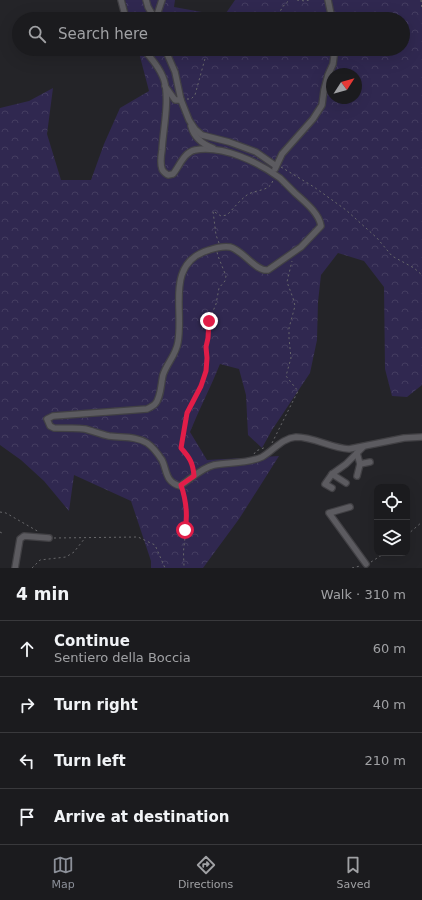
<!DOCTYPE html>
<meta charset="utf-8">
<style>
:root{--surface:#1b1b1e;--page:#242427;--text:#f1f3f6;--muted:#a0a1a4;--line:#39393c;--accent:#8c9099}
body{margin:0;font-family:"DejaVu Sans",sans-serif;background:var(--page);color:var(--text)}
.controls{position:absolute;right:12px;bottom:12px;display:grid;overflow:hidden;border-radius:8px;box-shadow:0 4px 16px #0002}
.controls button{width:36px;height:36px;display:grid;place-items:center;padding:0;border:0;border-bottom:1px solid var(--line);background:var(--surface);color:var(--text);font:20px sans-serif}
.compass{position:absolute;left:326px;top:68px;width:36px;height:36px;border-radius:50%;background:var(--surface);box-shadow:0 4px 16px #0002;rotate:54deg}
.stop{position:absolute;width:12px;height:12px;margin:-9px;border:3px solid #e11d48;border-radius:50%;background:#fff}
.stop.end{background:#e11d48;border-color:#fff;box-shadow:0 1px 4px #0008}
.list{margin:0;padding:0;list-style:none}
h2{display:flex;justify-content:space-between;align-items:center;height:52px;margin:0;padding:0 16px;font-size:17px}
h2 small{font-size:13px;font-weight:400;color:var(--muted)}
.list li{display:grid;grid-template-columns:26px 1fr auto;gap:12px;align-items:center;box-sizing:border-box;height:56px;padding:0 16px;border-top:1px solid var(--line)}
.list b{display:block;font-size:15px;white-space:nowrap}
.list p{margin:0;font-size:13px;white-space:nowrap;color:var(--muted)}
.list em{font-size:13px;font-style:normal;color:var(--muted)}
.icon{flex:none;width:22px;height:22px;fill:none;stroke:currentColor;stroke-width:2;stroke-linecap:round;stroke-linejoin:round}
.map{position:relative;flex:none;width:422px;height:568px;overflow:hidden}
.search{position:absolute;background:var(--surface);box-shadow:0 4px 16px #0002;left:12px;right:12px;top:12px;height:44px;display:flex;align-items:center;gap:10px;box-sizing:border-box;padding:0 14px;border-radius:22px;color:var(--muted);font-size:15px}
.sheet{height:276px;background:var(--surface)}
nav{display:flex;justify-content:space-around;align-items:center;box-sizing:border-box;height:56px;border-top:1px solid var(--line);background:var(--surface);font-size:11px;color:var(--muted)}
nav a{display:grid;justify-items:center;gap:2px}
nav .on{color:var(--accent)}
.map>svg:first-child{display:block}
</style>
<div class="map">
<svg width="422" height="568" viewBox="0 0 422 568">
<defs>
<pattern id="forest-crowns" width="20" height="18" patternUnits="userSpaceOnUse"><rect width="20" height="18" fill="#302850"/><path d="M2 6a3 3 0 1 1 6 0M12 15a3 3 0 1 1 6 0" fill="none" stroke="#443d61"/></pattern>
</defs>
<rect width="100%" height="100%" fill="#242428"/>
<!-- forest -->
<path fill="url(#forest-crowns)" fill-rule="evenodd" d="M125,0H175L174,7L224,16L235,0H422V385L407,397L392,396L385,369L384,287L364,261L338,253L321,275L318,302L317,340L310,373L272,430L262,448L248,435L246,395L239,369L220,364C211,387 199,409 190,432L207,460L279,456L239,519L203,568H151V561L131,501L74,475L69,511L44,481L21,460L0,445V108L29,101L53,88L47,134L61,180H91L104,144L120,108L149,91L138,49H403V19H130ZM332,74H356V98H332Z"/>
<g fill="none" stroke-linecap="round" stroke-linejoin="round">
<defs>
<g id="minor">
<polyline points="121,0 126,19"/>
<polyline points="146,0 148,7 155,19"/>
<polyline points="328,0 332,19"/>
<polyline points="158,19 158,12 162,0"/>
<path d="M143,49C151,58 160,68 164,80C170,99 163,130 162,150C161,156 160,163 162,169C163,172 165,173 168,175L173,174C179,167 184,152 195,150C223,145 258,162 280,178C285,183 290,188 295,193C305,202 319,213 321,226L301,247L268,270C256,272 243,250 230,247C223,246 215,248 209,250C165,263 184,309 178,342C176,355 167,363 163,375C161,383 161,398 155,404C153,406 149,408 147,409L53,416L47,419L50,426L54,428C64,428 75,428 85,429C93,431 100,434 109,436C122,438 136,436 147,443C153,447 158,454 162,460C167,470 165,482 180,486C191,479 201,468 214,465C229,462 247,464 262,457C273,451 282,438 296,437C314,437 331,448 349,449L404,438L422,437"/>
<polyline points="165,49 175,72 181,100 189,120 195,129 202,135 229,142 256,152 276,166"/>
<polyline points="165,86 175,100 181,100"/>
<path d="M191,126C194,137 202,144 213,148"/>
<polyline points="275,169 282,154 313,119 322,105 324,90 328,75 333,64 335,49"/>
<polyline points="357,453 360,464 370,462"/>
<polyline points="332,474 346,483"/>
<polyline points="357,476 360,464"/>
<polyline points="332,488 325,484 332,474 346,464 363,447"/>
<polyline points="350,507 329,513 366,564"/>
<polyline points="15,568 20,539 24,536 49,538"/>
</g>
</defs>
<!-- minor casing -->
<use href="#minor" stroke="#414044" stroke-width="8"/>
<!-- path -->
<g stroke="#68686b" stroke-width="1" stroke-dasharray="2 3" stroke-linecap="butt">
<polyline points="297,0 305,1 309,0"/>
<polyline points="421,0 422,9"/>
<path d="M275,19C282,11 280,7 290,0"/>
<polyline points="187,99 191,99 195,95 206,55 207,49"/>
<polyline points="281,167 314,187 346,210 377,238 392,256 414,268 422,275"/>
<path d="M219,243L216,235L213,211L221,216L227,215C234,208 239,201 247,195C256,189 270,192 273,180"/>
<polyline points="272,443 298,391 286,376 291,358 289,338 289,328 295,306 293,298 287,282 292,261"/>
<polyline points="254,454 256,451 266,447"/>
<path d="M193,470C193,461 187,455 181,448L187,413L201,386L206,371L207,358L206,347L208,338L209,321L216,304L219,288L225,281L226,276L218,256L217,252"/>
<path d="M183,489C190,507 186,528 184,546C183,553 184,561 184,568"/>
<polyline points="0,512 6,513 39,532"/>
<polyline points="0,532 4,534"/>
<polyline points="407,535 422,522"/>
<polyline points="54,538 138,537 155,545 165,568"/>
<polyline points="371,562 385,553"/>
<polyline points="32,568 40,560 66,557 74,552 85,538"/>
<polyline points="352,568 360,566"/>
</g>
<!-- minor -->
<use href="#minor" stroke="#5c5b60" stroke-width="5.5"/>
</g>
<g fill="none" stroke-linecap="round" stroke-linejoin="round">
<!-- route -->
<path stroke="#e11d48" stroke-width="5" d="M185,530C188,515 186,500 181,485L194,476C193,463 190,458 181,448L187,413L201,386L206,371L207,358L206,347L208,338L209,321"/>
</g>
</svg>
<div class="controls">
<button><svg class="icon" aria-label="locate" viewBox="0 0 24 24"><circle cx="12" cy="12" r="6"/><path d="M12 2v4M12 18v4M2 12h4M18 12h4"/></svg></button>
<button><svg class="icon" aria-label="layers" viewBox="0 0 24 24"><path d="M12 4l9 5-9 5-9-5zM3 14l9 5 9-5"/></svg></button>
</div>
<svg class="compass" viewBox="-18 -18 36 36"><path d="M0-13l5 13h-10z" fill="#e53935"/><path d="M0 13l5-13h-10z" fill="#a0a1a4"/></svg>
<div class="stop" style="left:185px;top:530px"></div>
<div class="stop end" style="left:209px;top:321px"></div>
<div class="search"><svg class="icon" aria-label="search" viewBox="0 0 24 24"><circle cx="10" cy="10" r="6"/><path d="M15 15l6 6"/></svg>Search here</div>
</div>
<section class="sheet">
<h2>4 min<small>Walk · 310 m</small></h2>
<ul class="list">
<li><svg class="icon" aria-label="ahead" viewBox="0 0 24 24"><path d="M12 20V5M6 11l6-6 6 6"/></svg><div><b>Continue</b><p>Sentiero della Boccia</p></div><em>60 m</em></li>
<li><svg class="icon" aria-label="right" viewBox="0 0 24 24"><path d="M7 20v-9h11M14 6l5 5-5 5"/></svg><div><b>Turn right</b></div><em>40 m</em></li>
<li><svg class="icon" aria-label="left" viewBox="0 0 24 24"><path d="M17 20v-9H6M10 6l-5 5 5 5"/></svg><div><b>Turn left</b></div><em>210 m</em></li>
<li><svg class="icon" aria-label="arrive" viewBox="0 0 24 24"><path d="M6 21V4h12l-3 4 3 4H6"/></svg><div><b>Arrive at destination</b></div></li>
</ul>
</section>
<nav>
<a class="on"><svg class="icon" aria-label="map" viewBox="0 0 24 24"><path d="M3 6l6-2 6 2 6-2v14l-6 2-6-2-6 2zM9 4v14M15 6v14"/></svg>Map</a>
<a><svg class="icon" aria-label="directions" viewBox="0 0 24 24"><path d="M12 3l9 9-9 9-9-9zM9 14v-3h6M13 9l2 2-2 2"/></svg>Directions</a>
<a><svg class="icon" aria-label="saved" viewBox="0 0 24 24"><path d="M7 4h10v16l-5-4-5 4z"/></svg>Saved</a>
</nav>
